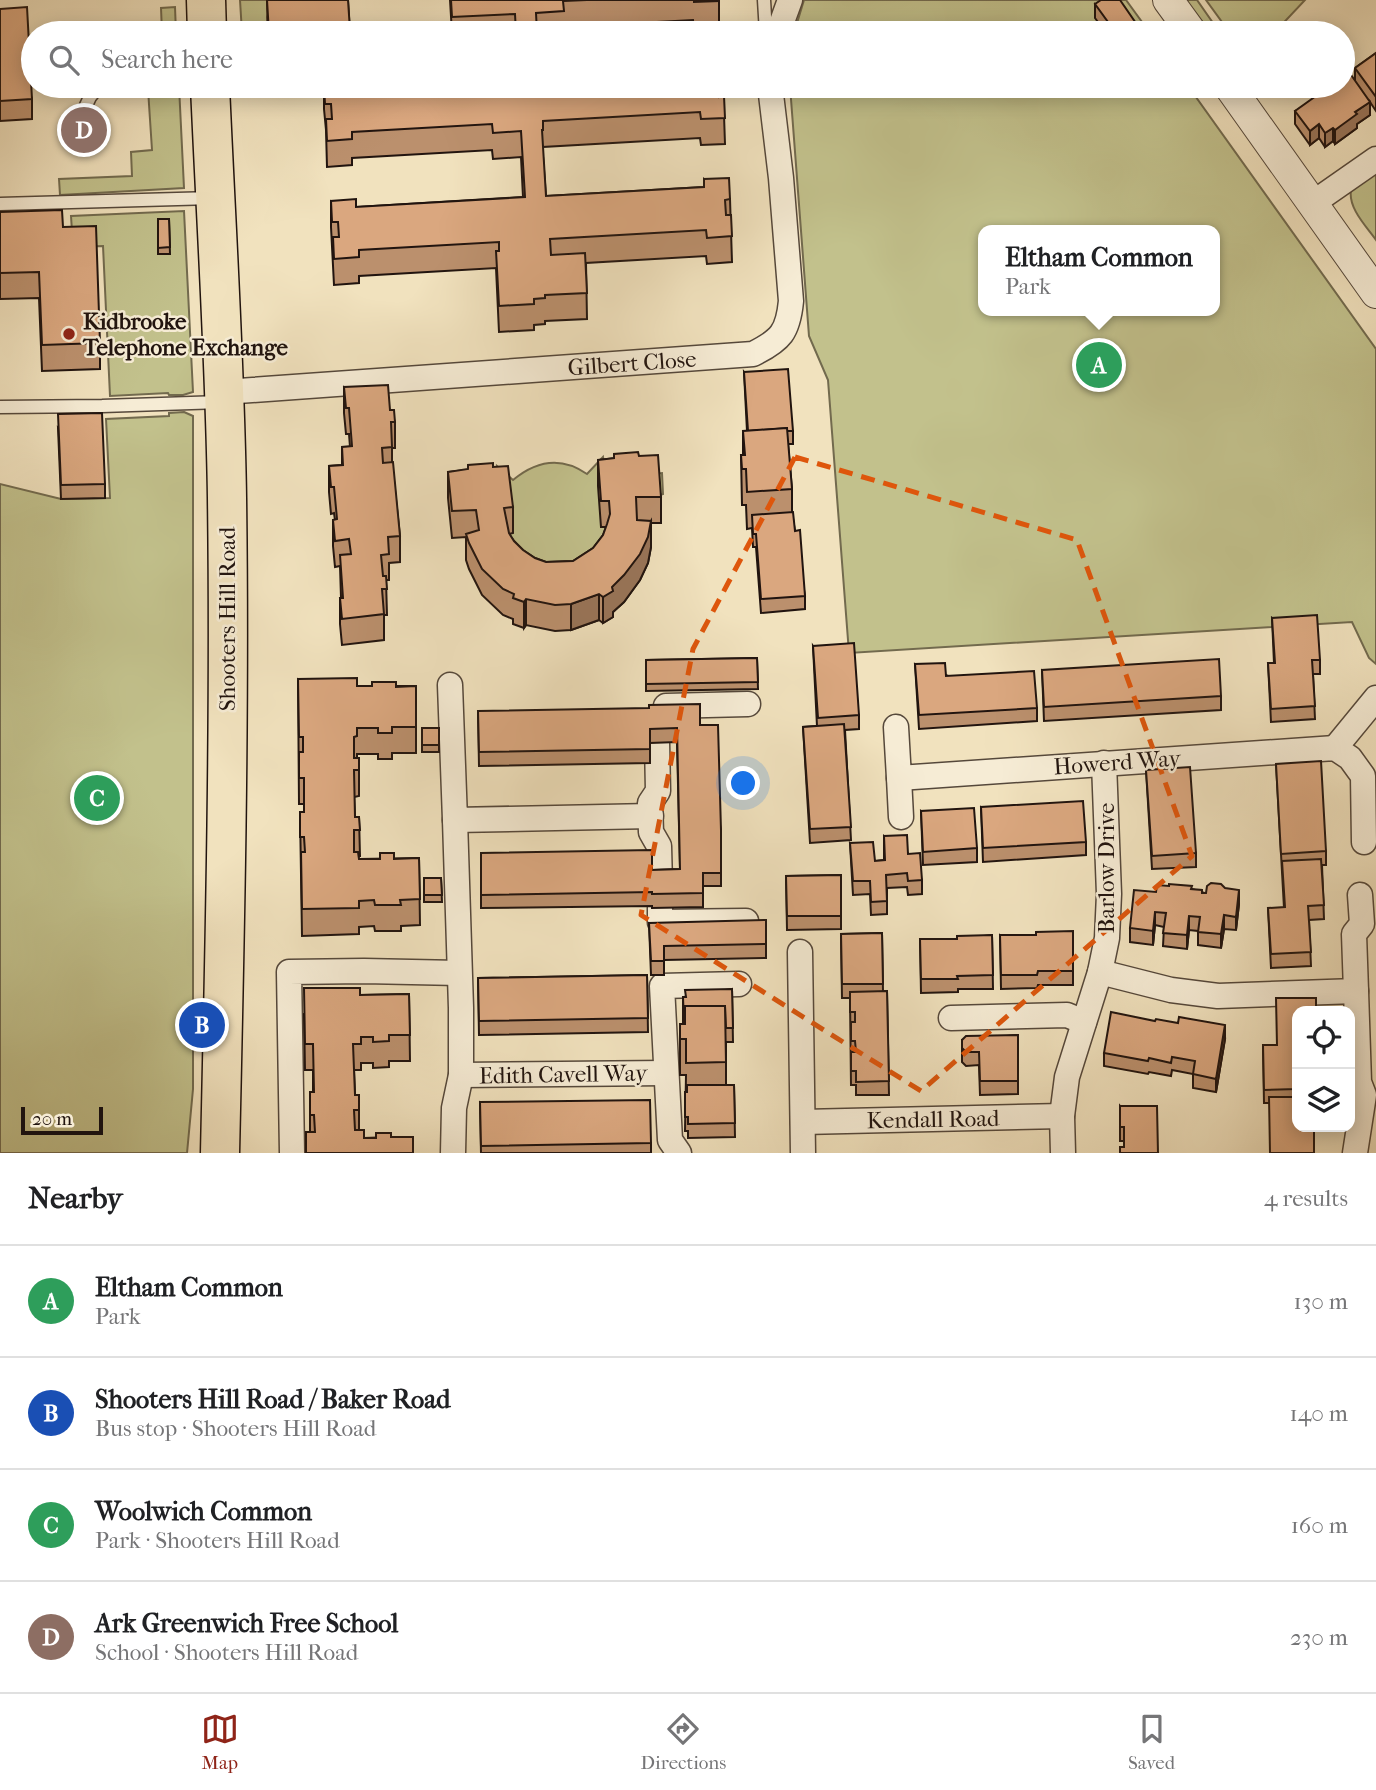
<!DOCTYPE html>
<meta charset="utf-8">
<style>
:root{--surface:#fff;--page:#f6f6f6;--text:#202124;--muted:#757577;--line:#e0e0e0;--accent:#8f2418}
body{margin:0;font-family:"IM FELL French Canon",serif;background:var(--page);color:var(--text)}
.controls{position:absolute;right:21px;bottom:21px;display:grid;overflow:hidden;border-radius:14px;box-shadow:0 4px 18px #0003}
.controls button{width:63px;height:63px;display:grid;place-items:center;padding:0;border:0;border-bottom:2px solid var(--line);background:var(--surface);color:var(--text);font:35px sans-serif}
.scale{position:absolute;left:21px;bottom:18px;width:82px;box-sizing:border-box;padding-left:7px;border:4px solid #21140f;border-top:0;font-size:19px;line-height:24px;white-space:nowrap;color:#21140f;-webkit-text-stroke:5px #f6ecd5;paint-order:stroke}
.you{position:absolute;left:744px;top:784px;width:24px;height:24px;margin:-18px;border:5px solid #fff;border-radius:50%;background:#1a73e8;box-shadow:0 0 0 10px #1a73e833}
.badge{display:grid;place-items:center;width:46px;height:46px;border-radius:50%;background:var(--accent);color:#fff;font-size:23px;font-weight:700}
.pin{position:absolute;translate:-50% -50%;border:4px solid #fff;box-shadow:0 2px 7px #0006}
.popup{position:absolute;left:978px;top:225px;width:242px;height:91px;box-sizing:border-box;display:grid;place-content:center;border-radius:14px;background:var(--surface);filter:drop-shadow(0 2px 5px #0005);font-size:23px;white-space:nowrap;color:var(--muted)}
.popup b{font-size:26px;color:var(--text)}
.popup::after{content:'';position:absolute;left:50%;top:100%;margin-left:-14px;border:14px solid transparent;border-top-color:var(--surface)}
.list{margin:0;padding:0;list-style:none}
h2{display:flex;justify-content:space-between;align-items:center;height:91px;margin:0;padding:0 28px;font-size:30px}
h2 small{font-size:23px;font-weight:400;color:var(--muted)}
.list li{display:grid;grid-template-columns:46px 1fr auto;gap:21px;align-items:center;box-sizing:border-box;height:112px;padding:0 28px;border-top:2px solid var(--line)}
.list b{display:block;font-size:26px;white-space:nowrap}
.list p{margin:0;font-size:23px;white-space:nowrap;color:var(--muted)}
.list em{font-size:23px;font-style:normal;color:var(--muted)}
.icon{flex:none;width:38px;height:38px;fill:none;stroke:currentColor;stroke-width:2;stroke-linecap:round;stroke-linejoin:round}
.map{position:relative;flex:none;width:1376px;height:1153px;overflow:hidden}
.search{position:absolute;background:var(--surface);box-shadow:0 4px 18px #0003;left:21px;right:21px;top:21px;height:77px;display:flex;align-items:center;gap:18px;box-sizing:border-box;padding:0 24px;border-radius:38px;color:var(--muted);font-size:26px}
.sheet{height:539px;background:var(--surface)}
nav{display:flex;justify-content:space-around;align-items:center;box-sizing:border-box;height:98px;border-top:2px solid var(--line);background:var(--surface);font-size:19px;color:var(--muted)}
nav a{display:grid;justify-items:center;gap:4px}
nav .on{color:var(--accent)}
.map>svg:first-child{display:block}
</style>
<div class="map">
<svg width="1376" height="1153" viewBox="0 0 1376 1153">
<rect width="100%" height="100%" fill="#f1e2be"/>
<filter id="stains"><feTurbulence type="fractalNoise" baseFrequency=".00286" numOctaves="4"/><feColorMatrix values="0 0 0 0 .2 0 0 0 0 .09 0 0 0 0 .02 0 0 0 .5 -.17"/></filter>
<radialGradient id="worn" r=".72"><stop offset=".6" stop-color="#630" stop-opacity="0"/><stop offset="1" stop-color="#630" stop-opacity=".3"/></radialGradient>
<!-- green -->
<g fill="#c2c18c" stroke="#726a4e" stroke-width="2" fill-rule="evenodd">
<polygon points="240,0 272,0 267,17 268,33 242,33"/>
<polygon points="804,0 1126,0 1150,33 794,33"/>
<polygon points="1185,0 1197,0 1220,33 1209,33"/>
<polygon points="1206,0 1305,0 1274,33 1230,33"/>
<polygon points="175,7 176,33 162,33 161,8"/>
<polygon points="127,86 179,86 184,188 60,195 59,179 132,176 131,152 152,150 148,89 127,90"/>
<path d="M790,86H1188L1376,349V664L1369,658L1352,622L849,653L828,380L809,336ZM984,230H1214V311H984Z"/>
<path d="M1376,170V240C1366,226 1348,208 1351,190Z"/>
<polygon points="184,211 193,392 183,395 169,395 168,393 110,396 103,246 73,247 71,216"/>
<polygon points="184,412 193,416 193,1089 187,1153 0,1153 0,484 61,499 110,498 106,419 169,416 169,413"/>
<path d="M603,457L606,478L662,473L663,494L660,495L602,527H609L610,540L560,588L504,534L512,533L498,488L497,466L513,480C537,460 561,456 587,474Z"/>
</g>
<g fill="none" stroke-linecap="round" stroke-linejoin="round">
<defs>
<g id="service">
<polyline points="764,0 766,33"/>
<polyline points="75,129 90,97 99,86"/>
<polyline points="0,204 213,198"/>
<polyline points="0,407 102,406 221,402"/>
</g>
<g id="minor">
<polyline points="778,33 790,0"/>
<polyline points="1313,203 1376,159"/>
<path d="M224,392L753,354C781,340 788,332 791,301L781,178L770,86"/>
<polyline points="450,685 455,820 651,816"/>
<polyline points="666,706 748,704"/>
<polyline points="896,727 899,778 1335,748 1350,758 1363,776 1364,842"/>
<polyline points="657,742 658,791 650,803 651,832 659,846 660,884"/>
<polyline points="1335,748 1376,698"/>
<polyline points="899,778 901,817"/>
<polyline points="660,908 660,922 746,921"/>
<polyline points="800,952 803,1153"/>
<polyline points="1100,972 1171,990 1218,996 1356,991 1354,934 1362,924 1360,895"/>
<polyline points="951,1018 1067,1015 1084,1022"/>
<polyline points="461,1075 666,1073"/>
<polyline points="803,1122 1062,1116"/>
<polyline points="292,1153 289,972 364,971 459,973"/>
<polyline points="453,1153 454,1108 461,1075 461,1008 455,820"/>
<polyline points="679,1153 670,1140 662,986 739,984"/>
<polyline points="1063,1153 1062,1116 1067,1077 1100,972 1107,938 1109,894 1104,763"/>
<polyline points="1355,1153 1364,1095 1359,1082 1356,991"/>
</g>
<g id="tertiary">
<polyline points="1168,0 1192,33"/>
<polyline points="1229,86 1376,293"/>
</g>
<g id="primary">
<polyline points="206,0 207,33"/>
<path d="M210,86C216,223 225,361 227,498C230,717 225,935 220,1153"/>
</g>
</defs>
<!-- service casing -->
<use href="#service" stroke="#55483b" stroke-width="15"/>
<!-- minor casing -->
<use href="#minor" stroke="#55483b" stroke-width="27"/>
<!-- tertiary casing -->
<use href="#tertiary" stroke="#55483b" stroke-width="32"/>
<!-- primary casing -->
<use href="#primary" stroke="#21140f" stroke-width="41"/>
<!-- service -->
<use href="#service" stroke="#f6ecd5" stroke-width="12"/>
<!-- minor -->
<use href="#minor" stroke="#f6ecd5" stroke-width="24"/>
<!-- tertiary -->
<use href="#tertiary" stroke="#f6ecd5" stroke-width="30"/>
<!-- primary -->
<use href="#primary" stroke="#f1e2be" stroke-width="38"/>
</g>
<!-- wall -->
<g fill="#bb906d" stroke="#21140f" stroke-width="2">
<polygon points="267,0 348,0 350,33 268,33"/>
<polygon points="450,0 719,0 719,27 694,28 693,20 564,27 564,33 452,33"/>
<polygon points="1095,4 1140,33 1106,33 1095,18"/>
<polygon points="0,9 32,99 32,119 0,121"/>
<polygon points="1376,53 1376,111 1370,102 1370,115 1357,124 1357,128 1335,144 1333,141 1325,147 1319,138 1310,145 1295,124 1295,111 1355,81 1355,68"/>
<polygon points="324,86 350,89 403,86 723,86 725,144 701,145 700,138 543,147 543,156 546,196 704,187 704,179 730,199 732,262 707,264 706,256 586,263 587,319 545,321 545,324 534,325 534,330 499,332 496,268 359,276 359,283 334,285 331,227 331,201 356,207 523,197 521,157 493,159 492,150 352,158 352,165 327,167 326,130 324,109"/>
<polygon points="0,212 63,227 100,343 100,369 42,371 39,298 0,299"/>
<polygon points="158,219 169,219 170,254 158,254"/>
<polygon points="744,372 793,431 793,444 788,444 792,489 792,512 805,596 805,609 761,613 756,547 753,547 752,528 747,529 746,505 742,505 741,455 743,455 743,431 747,431"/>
<polygon points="344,387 390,410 395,422 395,448 392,448 392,462 400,536 400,562 389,563 389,580 386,580 387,615 384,615 384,640 342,645 340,624 340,598 341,598 340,566 335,567 333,546 333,520 335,520 334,513 331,514 329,492 329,466 342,465 342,447 350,447 349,434 346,434 344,413"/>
<polygon points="58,428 105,484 105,498 61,499"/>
<polygon points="639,456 661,497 661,523 651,523 651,547 648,563 640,580 624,602 613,612 613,617 603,623 599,620 571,630 555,631 526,625 524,628 513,624 513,619 503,615 482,595 469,569 466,560 466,537 452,538 448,498 448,472 493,467 513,507 513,533 509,534 514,541 523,550 535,558 546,562 573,561 593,548 603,535 606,527 601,527 598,486 598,460"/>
<polygon points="1272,618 1320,660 1320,674 1313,674 1315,719 1271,722 1268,663 1274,663"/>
<polygon points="813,646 859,715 859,729 845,730 851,840 810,843 803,727 817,726"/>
<polygon points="757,658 758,689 646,691 646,660"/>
<polygon points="915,664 1037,708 1037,721 919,729"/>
<polygon points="1042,670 1221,696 1221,710 1044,721"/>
<polygon points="298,679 357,686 416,686 416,753 392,753 392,759 378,759 378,754 357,754 357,758 359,758 359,796 354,797 355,817 359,817 360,856 358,856 359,859 419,858 420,925 401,926 401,931 375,931 374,926 359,927 359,934 302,936 300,812 304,812 304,804 299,804"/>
<polygon points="478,711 700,725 721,830 721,886 703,886 703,907 652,908 652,906 481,908 481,853 652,870 680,869 677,742 650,743 650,763 479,766"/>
<rect x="422" y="728" width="17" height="24"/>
<polygon points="1276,764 1326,851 1326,865 1322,865 1324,919 1309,920 1311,966 1271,968 1268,908 1284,908"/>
<polygon points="1146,770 1196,853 1196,867 1152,869"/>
<polygon points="981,807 1086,842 1086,855 983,862"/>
<polygon points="921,811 977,848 977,862 923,865"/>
<polygon points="884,836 908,854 922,880 922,894 908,895 907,887 887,888 887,914 871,915 870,894 853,895 850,843 875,861 884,860"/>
<polygon points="841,875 841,929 787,930 786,876"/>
<polygon points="424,878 441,878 442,902 424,902"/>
<polygon points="1192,889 1239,904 1236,930 1224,929 1221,948 1198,945 1198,931 1189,930 1187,949 1163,946 1164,927 1155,925 1153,945 1130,942 1130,928 1156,892"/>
<polygon points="649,923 766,944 766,958 664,960 664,975 651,975"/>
<polygon points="882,933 883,991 887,991 889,1095 856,1095 856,1085 851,1085 850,998 842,998 841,934"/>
<polygon points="992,935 993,989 958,989 958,992 921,993 920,939 957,939"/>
<polygon points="1000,935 1073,971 1073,985 1038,985 1037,988 1001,989"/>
<polygon points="647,975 648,1032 479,1035 478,978"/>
<polygon points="732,989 733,1042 726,1042 726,1085 734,1085 735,1137 688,1138 688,1131 685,1131 686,1075 680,1075 680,1024 683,1024 683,997"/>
<polygon points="409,994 410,1061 389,1061 389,1067 373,1068 373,1063 361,1063 361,1070 354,1070 355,1095 359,1095 359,1130 364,1138 391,1137 413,1153 310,1132 310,1092 313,1092 313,1070 305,1070 304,1014 360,995"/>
<polygon points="1297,1011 1297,1127 1269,1103 1264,1103 1263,1045 1277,1045"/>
<polygon points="1018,1035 1018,1094 980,1095 979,1065 966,1066 962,1062 962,1040"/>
<polygon points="1225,1039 1216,1092 1193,1088 1193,1074 1172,1070 1171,1076 1149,1072 1148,1074 1104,1066 1104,1053"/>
<polygon points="480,1102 651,1143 651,1153 481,1153"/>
<polygon points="1120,1106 1158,1153 1124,1147 1124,1141 1120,1141"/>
</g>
<!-- shaded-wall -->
<g fill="#997559" stroke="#21140f" stroke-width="2">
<polygon points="1370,102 1370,115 1357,124 1357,128 1335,144 1335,130 1355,112"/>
<polygon points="1319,124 1319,138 1310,145 1310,131"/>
<polygon points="1333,128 1333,141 1325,147 1325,133"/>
<polygon points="651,521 651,547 648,563 640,580 624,602 613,612 613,617 603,623 603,597 612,587"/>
<polygon points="599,594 599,620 571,630 571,604"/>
<polygon points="526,599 526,625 524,628 524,602"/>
<polygon points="1239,890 1239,904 1236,930 1236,917"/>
<polygon points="1155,912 1155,925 1153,945 1153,931"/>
<polygon points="1224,915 1224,929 1221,948 1221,934"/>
<polygon points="1189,916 1189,930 1187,949 1187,935"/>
<polygon points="1225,1025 1225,1039 1216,1092 1216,1079"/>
</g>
<!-- building -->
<g fill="#daa77f" stroke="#21140f" stroke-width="2">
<polygon points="267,0 348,0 350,30 269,33"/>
<polygon points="451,0 587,0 563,1 564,11 536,13 537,33 516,33 515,14 452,17"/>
<polygon points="694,0 719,0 719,1 694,2"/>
<polygon points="1101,0 1120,0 1140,29 1134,33 1116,33 1095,4"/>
<polygon points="27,7 32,99 0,101 0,9"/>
<polygon points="1376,53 1376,97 1355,68"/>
<polygon points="1349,72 1370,102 1355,112 1357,114 1335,130 1333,128 1325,133 1319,124 1310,131 1295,111 1330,86 1343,86 1343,77"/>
<polygon points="324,86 349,86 350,89 403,86 718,86 719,97 724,96 725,118 701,119 700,112 543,121 543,130 542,130 546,196 704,187 704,179 729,178 730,199 725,200 726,215 731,215 732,236 707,238 706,230 550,239 551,255 585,253 587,293 545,295 545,298 534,299 534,304 499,306 496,251 499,251 499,242 359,250 359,257 334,259 333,237 339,237 338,222 332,222 331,201 356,199 356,207 525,197 521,131 493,133 492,124 352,132 352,139 327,141 326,119 332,119 331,104 325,104"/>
<polygon points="62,210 63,227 96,226 100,343 42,345 39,272 0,273 0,212"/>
<polygon points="158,219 169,219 170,247 158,248"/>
<polygon points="788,369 793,431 787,431 787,428 748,431 744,372"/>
<polygon points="388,385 390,410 394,410 395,422 391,422 392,447 382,448 383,463 393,462 400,536 388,537 389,554 381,555 383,576 386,576 387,589 382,589 384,614 342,619 340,598 343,598 340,555 351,554 349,539 335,541 333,520 337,519 334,487 331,487 329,466 343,465 342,447 352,446 349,408 346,408 344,387"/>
<polygon points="102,413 105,484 61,485 58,414"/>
<polygon points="787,428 792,489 747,492 746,469 742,469 741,455 745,455 743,431"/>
<polygon points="638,452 639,456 658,455 661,497 636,497 637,520 651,521 648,537 640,554 624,575 612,587 613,591 603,597 599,594 571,604 555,605 526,599 524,602 513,598 514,594 503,589 482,569 469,543 466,534 479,530 476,510 452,511 448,472 468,469 468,465 493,463 493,467 508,466 513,507 504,508 509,533 514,541 523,550 535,558 546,562 573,561 593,548 603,535 607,524 610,514 609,501 601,501 598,460 614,458 614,454"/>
<polygon points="793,512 795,531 800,530 805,596 761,599 756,534 753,534 752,515"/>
<polygon points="1317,615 1320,660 1312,660 1315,706 1271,709 1268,663 1275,663 1272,618"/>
<polygon points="854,643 859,715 818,718 813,646"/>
<polygon points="757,658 758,682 646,684 646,660"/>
<polygon points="1219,659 1221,696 1044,707 1042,670"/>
<polygon points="945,663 946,676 1034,671 1037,708 919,715 915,664"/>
<polygon points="357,678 357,686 372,686 372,682 396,682 396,687 416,686 416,727 392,727 392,733 378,733 378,728 357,728 357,736 354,737 354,758 359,758 359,770 354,770 355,817 359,817 360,830 354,830 354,852 358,852 359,859 380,859 380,853 394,853 394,859 419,858 420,899 400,900 401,905 375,905 374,900 359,901 359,908 302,909 301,852 305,852 304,837 300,837 300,812 304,812 304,778 299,778 299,752 303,752 303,737 299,737 298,679"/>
<polygon points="700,704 700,725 718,725 721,830 721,873 703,873 703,893 652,894 652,892 481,895 481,853 652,850 652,870 680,869 677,728 650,729 650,749 479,752 478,711 649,708 649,705"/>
<polygon points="844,724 851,827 810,829 803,727"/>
<rect x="422" y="728" width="17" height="17"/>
<polygon points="1321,761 1326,851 1281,854 1276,764"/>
<polygon points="1190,767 1196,853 1152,856 1146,770"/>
<polygon points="1083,801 1086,842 983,848 981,807"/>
<polygon points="974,808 977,848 923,852 921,811"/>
<polygon points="907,835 908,854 920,853 922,880 908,881 907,873 886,875 887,901 871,902 870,881 853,881 850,843 873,842 875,861 885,860 884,836"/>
<polygon points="1321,859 1324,905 1308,906 1311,952 1271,954 1268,908 1285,907 1282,861"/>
<polygon points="841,875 841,916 787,916 786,876"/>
<polygon points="424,878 441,878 442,895 424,895"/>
<polygon points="1211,883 1221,884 1225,888 1239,890 1236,917 1224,915 1221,934 1198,932 1200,917 1189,916 1187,935 1163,933 1166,913 1155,912 1153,931 1130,928 1134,890 1156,892 1157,885 1169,886 1169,884 1192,886 1191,889 1202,890 1202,893 1206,893 1207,886"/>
<polygon points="766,920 766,944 664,946 664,961 651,961 649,923"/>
<polygon points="1073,931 1073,971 1038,971 1037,975 1001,975 1000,935 1036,935 1036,932"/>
<polygon points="882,933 883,984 842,984 841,934"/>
<polygon points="992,935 993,975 957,976 958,979 921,979 920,939 957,939 957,936"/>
<polygon points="647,975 648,1018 479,1021 478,978"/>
<polygon points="304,988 360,988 360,995 409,994 410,1035 389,1035 389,1041 373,1042 373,1037 361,1037 361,1044 353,1044 355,1095 359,1095 359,1110 354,1110 355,1130 364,1130 364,1138 376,1138 376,1133 391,1133 391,1137 413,1137 413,1153 306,1153 306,1132 315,1132 314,1115 310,1115 310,1092 314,1092 313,1044 305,1044"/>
<polygon points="732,989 733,1028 726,1028 725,1006 685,1006 685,1023 684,1023 683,997 686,997 685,990"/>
<polygon points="887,991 889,1081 856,1082 856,1071 851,1071 851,1052 856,1052 855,1041 851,1041 851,1022 855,1022 855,1012 850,1012 850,992"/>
<polygon points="1276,998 1316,998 1316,1011 1297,1011 1297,1089 1264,1090 1263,1045 1277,1045"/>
<polygon points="685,1006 725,1006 726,1062 686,1063 686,1039 680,1039 680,1024 685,1024"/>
<polygon points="1111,1012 1155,1021 1156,1019 1178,1023 1179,1017 1225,1025 1216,1079 1193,1074 1195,1061 1172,1057 1171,1063 1149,1058 1148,1061 1104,1053"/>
<polygon points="1018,1035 1018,1081 980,1081 979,1052 966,1052 962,1048 962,1040 966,1036"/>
<polygon points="687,1085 734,1085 735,1123 688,1124 688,1117 685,1117 685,1092 687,1092"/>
<polygon points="1269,1097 1297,1097 1297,1127 1314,1127 1314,1153 1270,1153"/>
<polygon points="650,1100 651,1143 481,1146 480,1102"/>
<polygon points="1120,1106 1157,1106 1158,1153 1120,1153 1120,1147 1124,1147 1124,1127 1120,1127"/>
</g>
<!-- marked area -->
<path fill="none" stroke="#de560c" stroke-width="5" stroke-dasharray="14 9" stroke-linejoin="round" d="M795,457L1077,540L1192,856L921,1091L641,915L693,649Z"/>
<!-- markers -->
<circle fill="#8f2418" stroke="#f6ecd5" stroke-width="2.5" cx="69" cy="334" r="7"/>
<g text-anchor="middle" stroke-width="5" stroke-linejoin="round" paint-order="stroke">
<!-- poi labels -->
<g font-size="23" font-weight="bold" fill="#21140f" stroke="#f6ecd5" text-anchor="start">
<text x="83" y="329">Kidbrooke<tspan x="83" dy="26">Telephone Exchange</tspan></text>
</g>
<!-- street labels -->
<g font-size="23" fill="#21140f" stroke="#f6ecd5">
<text transform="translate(632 363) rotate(-4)" y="8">Gilbert Close</text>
<text transform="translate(227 619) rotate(-90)" y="8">Shooters Hill Road</text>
<text transform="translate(1117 762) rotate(-4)" y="8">Howerd Way</text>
<text transform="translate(1106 868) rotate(-90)" y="8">Barlow Drive</text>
<text transform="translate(563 1074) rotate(-1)" y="8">Edith Cavell Way</text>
<text transform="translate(933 1119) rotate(-1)" y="8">Kendall Road</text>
</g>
</g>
<rect width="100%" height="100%" filter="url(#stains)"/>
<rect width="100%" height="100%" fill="url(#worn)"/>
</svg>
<div class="controls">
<button><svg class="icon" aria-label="locate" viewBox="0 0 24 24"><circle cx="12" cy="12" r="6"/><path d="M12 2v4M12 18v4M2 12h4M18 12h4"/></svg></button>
<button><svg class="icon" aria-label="layers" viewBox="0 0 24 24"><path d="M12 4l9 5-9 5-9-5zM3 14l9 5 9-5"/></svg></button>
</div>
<div class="scale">20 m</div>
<div class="you"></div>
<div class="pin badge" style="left:1099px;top:365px;background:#2e9e5b">A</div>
<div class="popup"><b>Eltham Common</b>Park</div>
<div class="pin badge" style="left:202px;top:1025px;background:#1a4fb4">B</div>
<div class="pin badge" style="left:97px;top:798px;background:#2e9e5b">C</div>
<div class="pin badge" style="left:84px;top:130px;background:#8d6e63">D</div>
<div class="search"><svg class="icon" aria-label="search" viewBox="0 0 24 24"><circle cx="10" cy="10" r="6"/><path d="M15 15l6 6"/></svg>Search here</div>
</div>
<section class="sheet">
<h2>Nearby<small>4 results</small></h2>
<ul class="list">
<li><span class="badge" style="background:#2e9e5b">A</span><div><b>Eltham Common</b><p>Park</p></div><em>130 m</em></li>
<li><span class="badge" style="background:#1a4fb4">B</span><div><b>Shooters Hill Road / Baker Road</b><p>Bus stop · Shooters Hill Road</p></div><em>140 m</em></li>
<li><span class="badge" style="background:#2e9e5b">C</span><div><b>Woolwich Common</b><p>Park · Shooters Hill Road</p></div><em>160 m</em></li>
<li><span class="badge" style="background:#8d6e63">D</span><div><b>Ark Greenwich Free School</b><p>School · Shooters Hill Road</p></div><em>230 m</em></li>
</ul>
</section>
<nav>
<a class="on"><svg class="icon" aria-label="map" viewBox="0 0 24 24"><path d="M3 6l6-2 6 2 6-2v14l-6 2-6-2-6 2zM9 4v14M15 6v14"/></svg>Map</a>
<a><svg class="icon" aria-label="directions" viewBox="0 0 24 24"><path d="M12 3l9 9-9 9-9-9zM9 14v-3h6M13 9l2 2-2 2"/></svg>Directions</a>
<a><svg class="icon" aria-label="saved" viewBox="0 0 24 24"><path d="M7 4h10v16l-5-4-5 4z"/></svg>Saved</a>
</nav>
